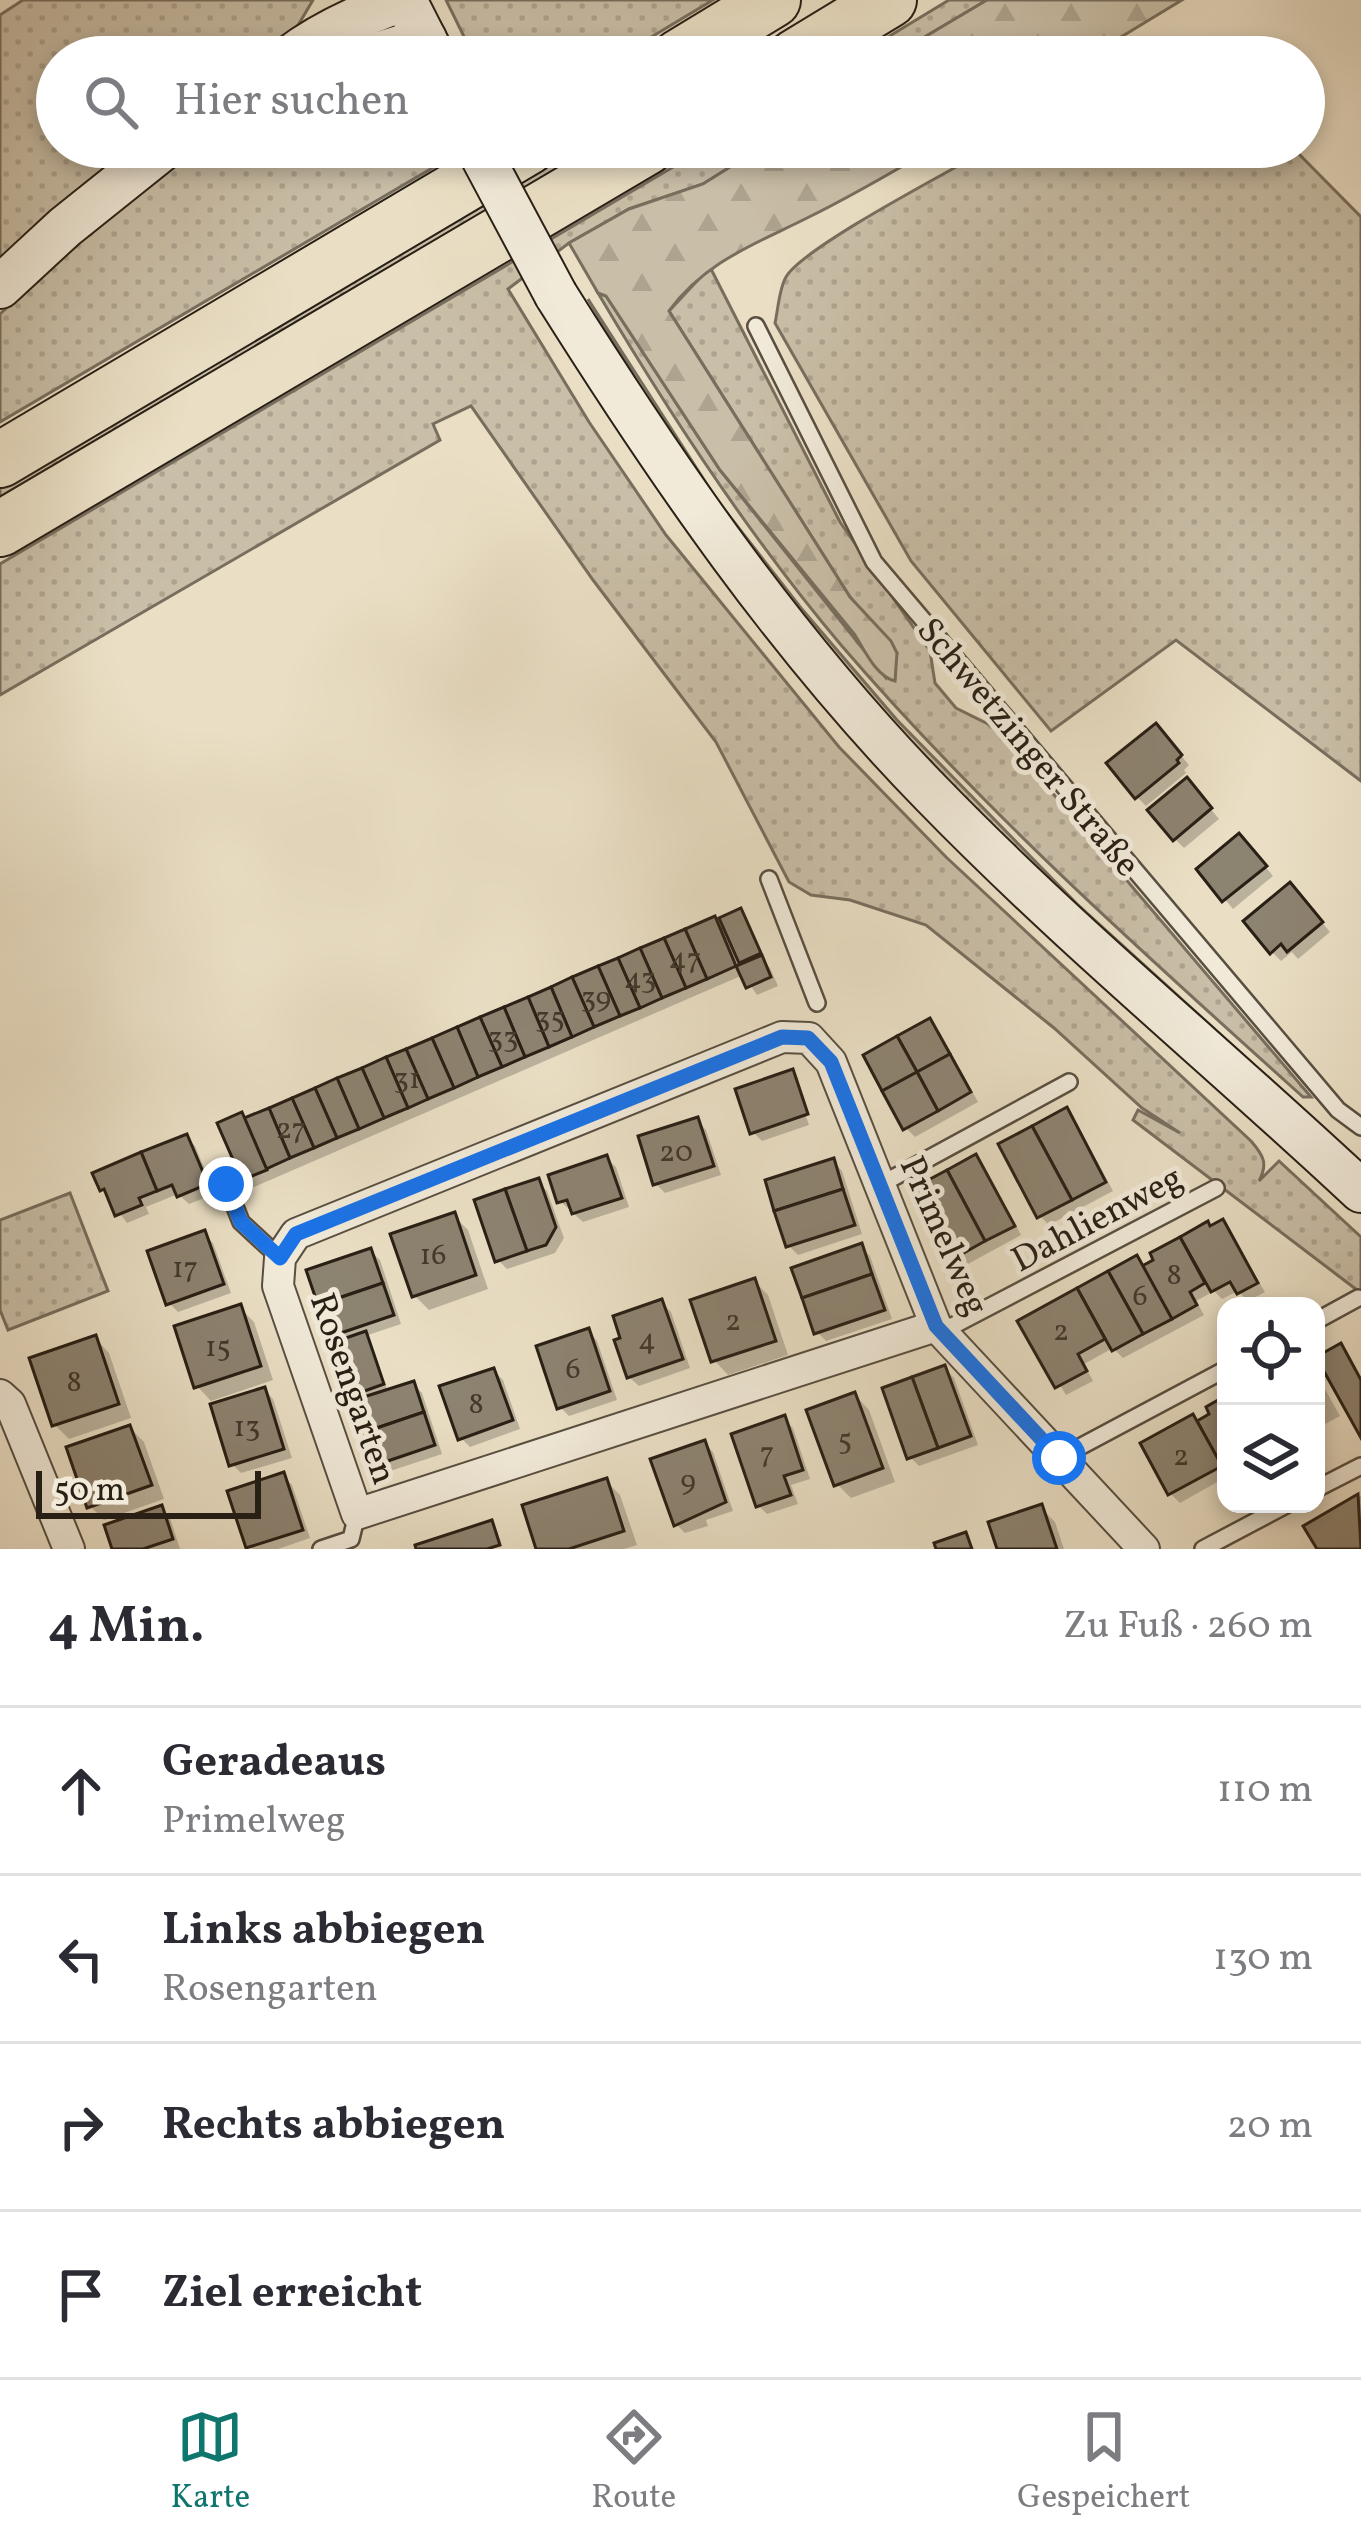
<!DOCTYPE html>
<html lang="de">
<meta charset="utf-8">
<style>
:root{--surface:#fff;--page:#f2f2f3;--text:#2b2b33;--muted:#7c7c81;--line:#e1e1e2;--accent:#0f766e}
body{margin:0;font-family:Vollkorn,serif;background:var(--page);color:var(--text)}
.controls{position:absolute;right:36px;bottom:36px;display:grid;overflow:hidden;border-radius:24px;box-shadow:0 6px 18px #0003}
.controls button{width:108px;height:108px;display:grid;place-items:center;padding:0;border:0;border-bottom:3px solid var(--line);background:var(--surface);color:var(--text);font:60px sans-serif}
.scale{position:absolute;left:36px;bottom:30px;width:225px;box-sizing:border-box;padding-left:12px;border:6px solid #281f15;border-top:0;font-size:33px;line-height:42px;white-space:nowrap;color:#281f15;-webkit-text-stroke:9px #f1ead9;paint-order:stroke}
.stop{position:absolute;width:36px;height:36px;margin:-27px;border:9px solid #1a73e8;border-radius:50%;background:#fff}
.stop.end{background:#1a73e8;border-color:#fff;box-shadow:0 3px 12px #0008}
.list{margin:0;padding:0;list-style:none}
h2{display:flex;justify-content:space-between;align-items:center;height:156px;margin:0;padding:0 48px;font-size:51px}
h2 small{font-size:39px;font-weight:400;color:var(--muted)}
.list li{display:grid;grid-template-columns:78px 1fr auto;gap:36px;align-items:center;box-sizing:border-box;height:168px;padding:0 48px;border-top:3px solid var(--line)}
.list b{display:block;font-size:45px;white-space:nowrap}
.list p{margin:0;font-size:39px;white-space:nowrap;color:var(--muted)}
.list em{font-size:39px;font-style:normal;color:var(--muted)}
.icon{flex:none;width:66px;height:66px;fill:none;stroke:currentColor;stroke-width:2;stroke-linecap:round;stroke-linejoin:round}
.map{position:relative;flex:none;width:1361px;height:1549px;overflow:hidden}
.search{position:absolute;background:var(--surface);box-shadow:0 6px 18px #0003;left:36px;right:36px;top:36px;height:132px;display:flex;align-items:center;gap:30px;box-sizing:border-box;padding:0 42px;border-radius:66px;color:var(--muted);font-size:45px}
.sheet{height:828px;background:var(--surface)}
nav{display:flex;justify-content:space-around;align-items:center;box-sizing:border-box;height:168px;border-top:3px solid var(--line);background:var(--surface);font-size:33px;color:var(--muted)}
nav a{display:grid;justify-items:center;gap:6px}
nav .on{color:var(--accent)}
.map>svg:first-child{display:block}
</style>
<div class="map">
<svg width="1361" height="1549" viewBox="0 0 1361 1549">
<defs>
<pattern id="green-dots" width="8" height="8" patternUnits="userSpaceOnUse" patternTransform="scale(3)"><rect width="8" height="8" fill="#c9bea7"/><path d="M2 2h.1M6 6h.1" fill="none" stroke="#ada38f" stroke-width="1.8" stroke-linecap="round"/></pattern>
<pattern id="forest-firs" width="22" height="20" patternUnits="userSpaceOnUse" patternTransform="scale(3)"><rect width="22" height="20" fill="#c9bea7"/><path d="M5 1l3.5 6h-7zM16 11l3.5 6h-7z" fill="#ada38f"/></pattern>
</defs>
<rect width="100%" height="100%" fill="#eadfc5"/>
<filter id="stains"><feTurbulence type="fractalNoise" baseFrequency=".00167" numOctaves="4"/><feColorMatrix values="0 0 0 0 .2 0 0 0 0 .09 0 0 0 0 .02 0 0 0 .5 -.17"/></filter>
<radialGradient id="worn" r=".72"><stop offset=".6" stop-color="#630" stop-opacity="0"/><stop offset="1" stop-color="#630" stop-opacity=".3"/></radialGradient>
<!-- green -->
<g fill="url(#green-dots)" stroke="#786e5e" stroke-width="3">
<polygon points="23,0 313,0 294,32 267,57 57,57 57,147 136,147 0,264 0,15"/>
<polygon points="446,0 713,0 618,57 474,57"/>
<polygon points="949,0 987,0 891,57 855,57"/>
<polygon points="198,147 434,147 437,152 445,147 468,147 0,422 0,314 96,226"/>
<polygon points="571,147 607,147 0,505 0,484"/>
<path d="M707,147H762L703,184L629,209L569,243L508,289L589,422L666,535L839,747L946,857L1251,1141C1264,1156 1268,1164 1259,1181L1279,1161L1361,1237V1293L1133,1120L1138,1110L1180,1133L1142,1108L1054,1028L926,925L850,900L811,895L789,882L716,742L593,580L471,406L433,424L440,440L0,695V564Z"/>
<path d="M992,147H1292L1361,217V781L1176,640L1051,731L911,561L775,323C778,310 779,289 786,277C803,247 954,169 992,147Z"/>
<path d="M710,267L840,522L930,651L935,683L956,708L998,729L1311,1097H1303C1143,953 982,809 841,645C749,536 670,415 598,293L606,296L720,470L886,678L897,653L850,597L669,311Z"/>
<polygon points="588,299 717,500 801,608 897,720 1077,904 1308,1114 1118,953 901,736 755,559 655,412"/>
<polygon points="70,1193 108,1291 8,1330 0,1310 0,1220"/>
</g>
<!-- forest -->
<g fill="url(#forest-firs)" stroke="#786e5e" stroke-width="3">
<polygon points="987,0 1182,0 1088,57 891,57"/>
<path d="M762,147H935C893,172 850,197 805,219C753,245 705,262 669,311L850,597L891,641L897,653L895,681C876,676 865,651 855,635L720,470L606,296L598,293L569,243L629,209L703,184Z"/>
</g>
<!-- shadow -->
<g fill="#0003">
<polygon points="1165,736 1189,765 1184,770 1186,773 1146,806 1137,797"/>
<polygon points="1195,790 1219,819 1184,848 1175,839"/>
<polygon points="1248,846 1273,876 1233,909 1200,870"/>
<polygon points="1299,895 1330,932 1298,959 1292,952 1281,961 1272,952"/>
<polygon points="744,915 761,958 770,968 778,986 757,995 743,975 254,1187 245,1178 246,1121 714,920 730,935"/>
<polygon points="930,1022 939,1031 978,1102 915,1137 906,1128"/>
<polygon points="792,1073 799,1079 793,1079 809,1125 762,1141 753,1132"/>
<polygon points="1066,1111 1075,1120 1113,1191 1049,1225 1040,1216"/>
<polygon points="697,1121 706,1130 721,1175 665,1193 656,1184"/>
<polygon points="186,1137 195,1146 215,1194 189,1204 178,1194 146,1207 149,1214 127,1223 102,1189"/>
<polygon points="606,1158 616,1167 629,1207 583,1222 560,1201"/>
<polygon points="975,1158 984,1167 1021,1235 966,1265 957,1256"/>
<polygon points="833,1161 842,1171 862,1234 798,1255 789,1246"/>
<polygon points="538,1182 547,1191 564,1238 555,1253 507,1269 498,1260"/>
<polygon points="454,1216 468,1230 488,1289 429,1310 414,1295"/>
<polygon points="1222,1222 1265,1292 1248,1301 1238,1291 1222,1299 1214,1291 1196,1301 1204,1315 1123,1358 1113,1348 1084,1364 1093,1381 1066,1395 1021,1322 1136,1259 1145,1268 1157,1261 1154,1254 1207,1225 1211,1229"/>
<polygon points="204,1234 213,1243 231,1293 178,1312 169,1303"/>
<polygon points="861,1247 870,1256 892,1319 826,1341 817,1332"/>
<polygon points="370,1251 380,1260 401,1324 368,1335 388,1392 413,1384 422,1393 442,1454 384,1473 375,1464 369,1398 362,1391 345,1343 341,1345 331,1336"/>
<polygon points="754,1281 768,1295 788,1355 728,1375 714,1360"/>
<polygon points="662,1303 671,1312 690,1368 639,1386 629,1377"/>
<polygon points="240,1308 254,1322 273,1380 211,1401 197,1386"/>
<polygon points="588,1331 597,1341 617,1400 569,1416 560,1407"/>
<polygon points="95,1338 109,1353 131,1418 69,1439 55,1425"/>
<polygon points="945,1369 954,1378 978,1445 919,1466 910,1457"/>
<polygon points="494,1371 503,1380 520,1429 470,1447 461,1438"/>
<polygon points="1316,1373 1340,1416 1316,1429"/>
<polygon points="264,1390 273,1399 292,1458 241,1473 232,1464"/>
<polygon points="855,1395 869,1410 895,1482 851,1498 837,1484"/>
<polygon points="1226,1399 1226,1477 1180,1503 1171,1494 1198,1423 1213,1415"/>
<polygon points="784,1419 793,1428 810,1479 791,1485 798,1504 767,1514 758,1505"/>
<polygon points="130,1428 144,1442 164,1499 104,1520 90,1506"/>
<polygon points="704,1443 713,1452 733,1511 706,1520 708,1526 685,1533 676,1524"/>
<polygon points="283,1476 292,1485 310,1538 278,1549 252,1549 249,1546"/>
<polygon points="606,1481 620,1495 637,1545 624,1549 539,1549"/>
<polygon points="1361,1496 1361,1549 1321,1549 1307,1527"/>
<polygon points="1041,1508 1055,1522 1064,1549 1000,1549"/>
<polygon points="161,1509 170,1518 180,1549 114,1549"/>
</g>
<!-- building -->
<g fill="#8d8371" stroke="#281f15" stroke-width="3">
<polygon points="1156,723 1182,755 1177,760 1179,763 1135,799 1106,763"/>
<polygon points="1187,777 1212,808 1173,841 1147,810"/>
<polygon points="1239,833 1267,866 1222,902 1196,869"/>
<polygon points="1290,882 1323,922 1287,952 1281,944 1270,954 1243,921"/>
<polygon points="741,908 761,953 739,963 719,918"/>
<polygon points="715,916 736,966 707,979 685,929"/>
<polygon points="685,929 707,979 686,988 664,938"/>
<polygon points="664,938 686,988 662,998 640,948"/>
<polygon points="640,948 662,998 640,1008 618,958"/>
<polygon points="762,955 771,977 746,988 736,966"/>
<polygon points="618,958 640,1008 620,1016 598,966"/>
<polygon points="598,966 620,1016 594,1027 572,977"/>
<polygon points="572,977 594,1027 572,1037 551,987"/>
<polygon points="551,987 572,1037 549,1047 528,997"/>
<polygon points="528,997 549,1047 525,1057 504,1007"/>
<polygon points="504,1007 525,1057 502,1067 480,1017"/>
<polygon points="480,1017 502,1067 478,1077 457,1027"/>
<polygon points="930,1018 950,1054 917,1072 897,1036"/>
<polygon points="457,1027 478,1077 454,1088 432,1038"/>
<polygon points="897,1036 917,1072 882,1091 863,1055"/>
<polygon points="432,1038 454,1088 428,1099 406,1049"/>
<polygon points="406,1049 428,1099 408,1108 386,1057"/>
<polygon points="950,1054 971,1092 938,1111 917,1072"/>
<polygon points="386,1057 408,1108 384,1118 362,1068"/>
<polygon points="362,1068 384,1118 359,1129 337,1078"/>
<polygon points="793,1069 808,1114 750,1134 735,1089"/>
<polygon points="917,1072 938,1111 903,1130 882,1091"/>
<polygon points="337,1078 359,1129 337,1138 315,1088"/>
<polygon points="315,1088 337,1138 314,1148 292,1098"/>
<polygon points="292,1098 314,1148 290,1158 269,1108"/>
<polygon points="1067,1107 1106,1182 1072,1200 1032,1126"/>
<polygon points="269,1108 290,1158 266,1169 244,1118"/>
<polygon points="242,1112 267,1170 242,1180 217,1123"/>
<polygon points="698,1117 714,1166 653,1185 638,1136"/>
<polygon points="1032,1126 1072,1200 1037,1218 998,1144"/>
<polygon points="187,1134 208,1184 177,1197 172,1185 157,1191 141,1152"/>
<polygon points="141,1152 157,1191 139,1198 142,1205 115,1216 104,1189 100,1191 92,1173"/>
<polygon points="976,1154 1015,1226 985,1241 947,1170"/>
<polygon points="607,1155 622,1198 572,1214 567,1200 557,1203 548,1175"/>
<polygon points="834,1158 843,1189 774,1211 765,1180"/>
<polygon points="947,1170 985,1241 955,1258 917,1186"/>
<polygon points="539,1178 556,1227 546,1245 527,1251 505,1189"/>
<polygon points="505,1189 527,1251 495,1262 474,1200"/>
<polygon points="843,1189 855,1225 786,1247 774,1211"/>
<polygon points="455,1212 476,1275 412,1297 390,1234"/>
<polygon points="1223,1219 1258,1283 1237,1294 1230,1282 1211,1292 1180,1237 1208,1221 1210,1226"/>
<polygon points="205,1230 224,1284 166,1305 147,1251"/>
<polygon points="1180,1237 1205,1283 1190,1292 1197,1305 1172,1319 1142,1266 1153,1260 1150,1253"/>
<polygon points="862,1243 872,1274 802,1298 791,1268"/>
<polygon points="371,1248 383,1283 318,1305 306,1270"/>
<polygon points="1137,1255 1172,1319 1143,1334 1108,1271"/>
<polygon points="1108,1271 1143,1334 1112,1351 1077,1288"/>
<polygon points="872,1274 885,1310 814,1334 802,1298"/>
<polygon points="755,1278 776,1341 711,1362 690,1300"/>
<polygon points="383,1283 394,1315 329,1337 318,1305"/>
<polygon points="1077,1288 1105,1339 1078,1354 1087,1371 1055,1388 1017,1321"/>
<polygon points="662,1299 683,1359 627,1378 614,1340 620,1338 613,1316"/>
<polygon points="241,1304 261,1366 194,1388 174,1326"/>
<polygon points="589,1328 610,1391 557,1409 536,1346"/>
<polygon points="366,1331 384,1384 359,1393 340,1340"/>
<polygon points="96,1335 119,1404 52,1426 29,1358"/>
<polygon points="1341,1343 1361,1380 1361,1438 1316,1357"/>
<polygon points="945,1365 971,1436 938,1448 912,1377"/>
<polygon points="494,1368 513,1420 458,1440 439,1386"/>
<polygon points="912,1377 938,1448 907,1459 882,1388"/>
<polygon points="414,1381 424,1412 362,1433 351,1401"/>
<polygon points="265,1387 284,1449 229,1466 210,1404"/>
<polygon points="855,1392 883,1468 834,1486 806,1410"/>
<polygon points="1225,1396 1226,1398 1226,1475 1197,1421 1209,1414 1206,1407"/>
<polygon points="424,1412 435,1445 373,1466 362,1433"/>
<polygon points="1193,1414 1222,1466 1168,1495 1140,1443"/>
<polygon points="785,1415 803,1470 784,1476 791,1495 756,1507 731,1434"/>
<polygon points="130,1425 152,1485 87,1508 66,1447"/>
<polygon points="705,1440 726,1502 674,1526 650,1459"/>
<polygon points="284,1472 303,1530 246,1548 227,1491"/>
<polygon points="607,1478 624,1531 569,1549 536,1549 522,1505"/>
<polygon points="1358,1494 1361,1549 1317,1549 1303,1526"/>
<polygon points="1042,1504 1057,1549 997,1549 988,1522"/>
<polygon points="162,1505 173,1539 143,1549 112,1549 104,1525"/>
<polygon points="492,1520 500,1545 487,1549 416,1549 415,1545"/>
<polygon points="966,1532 972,1549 936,1549 934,1543"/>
</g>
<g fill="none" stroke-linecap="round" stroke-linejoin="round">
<defs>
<g id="service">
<polyline points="756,326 874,562 1338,1110 1361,1127"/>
<polyline points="769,879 817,1003"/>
<polyline points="226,1184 241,1222 280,1258"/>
<polyline points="878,1186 1069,1082"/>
<polyline points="1316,1321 1358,1298"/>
<polyline points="941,1332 1216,1188"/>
<polyline points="1059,1458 1226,1369"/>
<polyline points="1316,1489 1361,1466"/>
<polyline points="321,1549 351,1539 357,1514"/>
<polyline points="1203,1549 1288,1504"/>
</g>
<g id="minor">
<polyline points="936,1326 357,1514 278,1286 280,1258 296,1234 782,1037 809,1038 831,1062 936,1326 1144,1549"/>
<polyline points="0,1395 10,1404 69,1549"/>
</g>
<g id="secondary">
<polyline points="405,0 434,57"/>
<path d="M290,57C324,31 363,14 403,0"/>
<polyline points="367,57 425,39"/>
<polyline points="0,287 65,227 165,147"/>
<path d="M556,295C668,473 786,645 933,795C1069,935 1219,1058 1361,1191"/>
</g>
<g id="motorway">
<polyline points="679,57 773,0"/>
<polyline points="795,57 889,0"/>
<polyline points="0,460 528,147"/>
<polyline points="0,529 647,147"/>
</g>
</defs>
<!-- service casing -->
<use href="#service" stroke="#584f41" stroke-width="20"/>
<!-- minor casing -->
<use href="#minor" stroke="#584f41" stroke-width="34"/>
<!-- secondary casing -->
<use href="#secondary" stroke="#281f15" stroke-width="46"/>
<!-- motorway casing -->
<use href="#motorway" stroke="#281f15" stroke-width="58"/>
<!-- service -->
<use href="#service" stroke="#f1ead9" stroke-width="15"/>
<!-- minor -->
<use href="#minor" stroke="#f1ead9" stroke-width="30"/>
<!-- secondary -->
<use href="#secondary" stroke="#f1ead9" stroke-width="42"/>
<!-- motorway -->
<use href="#motorway" stroke="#eadfc5" stroke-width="54"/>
<defs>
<polyline id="secondary-bridge" points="477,147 556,295"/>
</defs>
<!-- secondary-bridge casing -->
<use href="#secondary-bridge" stroke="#281f15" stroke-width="46" stroke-linecap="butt"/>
<!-- secondary-bridge -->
<use href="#secondary-bridge" stroke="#f1ead9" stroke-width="42"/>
</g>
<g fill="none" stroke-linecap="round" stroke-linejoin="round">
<!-- route -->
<polyline stroke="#1a73e8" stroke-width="15" points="226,1184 241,1222 280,1258 296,1234 782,1037 808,1038 831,1062 936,1326 1059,1458"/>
</g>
<g text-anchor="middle" stroke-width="10" stroke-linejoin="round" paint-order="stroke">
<!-- number labels -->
<g font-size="30" fill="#41382c">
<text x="685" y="968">47</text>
<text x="640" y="988">43</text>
<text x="596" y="1007">39</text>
<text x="550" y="1027">35</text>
<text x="503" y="1047">33</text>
<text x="407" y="1088">31</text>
<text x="291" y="1138">27</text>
<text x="676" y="1161">20</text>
<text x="433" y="1264">16</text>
<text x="185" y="1277">17</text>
<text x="1174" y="1284">8</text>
<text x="1140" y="1305">6</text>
<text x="733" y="1330">2</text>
<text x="1061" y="1340">2</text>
<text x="647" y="1349">4</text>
<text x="218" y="1356">15</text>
<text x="573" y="1378">6</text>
<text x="74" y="1391">8</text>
<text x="476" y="1413">8</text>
<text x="247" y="1436">13</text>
<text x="845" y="1449">5</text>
<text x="767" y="1462">7</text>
<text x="1181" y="1465">2</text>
<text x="688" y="1490">9</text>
</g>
<!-- street labels -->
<g font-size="36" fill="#281f15" stroke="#f1ead9">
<text transform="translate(1030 746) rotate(50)" y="13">Schwetzinger Straße</text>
<text transform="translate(1096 1217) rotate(-28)" y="13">Dahlienweg</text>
<text transform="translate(946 1235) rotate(66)" y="13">Primelweg</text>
<text transform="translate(355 1388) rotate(71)" y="13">Rosengarten</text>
</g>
</g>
<rect width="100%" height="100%" filter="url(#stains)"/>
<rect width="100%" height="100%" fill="url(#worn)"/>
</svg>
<div class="controls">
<button><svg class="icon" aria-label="locate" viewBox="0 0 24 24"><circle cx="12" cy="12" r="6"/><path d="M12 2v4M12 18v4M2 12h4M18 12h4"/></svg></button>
<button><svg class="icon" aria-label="layers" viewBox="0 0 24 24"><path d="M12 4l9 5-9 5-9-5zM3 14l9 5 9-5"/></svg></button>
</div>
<div class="scale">50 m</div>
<div class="stop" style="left:1059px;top:1458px"></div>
<div class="stop end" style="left:226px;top:1184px"></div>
<div class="search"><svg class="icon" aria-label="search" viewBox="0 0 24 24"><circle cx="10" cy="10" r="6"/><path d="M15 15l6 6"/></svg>Hier suchen</div>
</div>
<section class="sheet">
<h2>4 Min.<small>Zu Fuß · 260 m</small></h2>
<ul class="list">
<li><svg class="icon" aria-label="ahead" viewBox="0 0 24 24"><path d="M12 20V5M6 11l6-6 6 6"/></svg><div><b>Geradeaus</b><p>Primelweg</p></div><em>110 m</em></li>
<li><svg class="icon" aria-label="left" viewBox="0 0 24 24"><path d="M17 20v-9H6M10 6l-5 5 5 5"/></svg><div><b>Links abbiegen</b><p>Rosengarten</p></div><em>130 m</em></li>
<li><svg class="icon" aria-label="right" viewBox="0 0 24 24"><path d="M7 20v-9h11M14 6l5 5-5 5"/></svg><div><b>Rechts abbiegen</b></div><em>20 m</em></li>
<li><svg class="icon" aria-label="arrive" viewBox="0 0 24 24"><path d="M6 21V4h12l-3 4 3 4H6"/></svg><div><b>Ziel erreicht</b></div></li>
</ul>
</section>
<nav>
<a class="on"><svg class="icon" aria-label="map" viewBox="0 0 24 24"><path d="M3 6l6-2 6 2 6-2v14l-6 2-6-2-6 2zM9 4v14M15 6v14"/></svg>Karte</a>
<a><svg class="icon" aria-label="directions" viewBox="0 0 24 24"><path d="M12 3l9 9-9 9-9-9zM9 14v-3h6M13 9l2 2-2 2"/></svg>Route</a>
<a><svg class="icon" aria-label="saved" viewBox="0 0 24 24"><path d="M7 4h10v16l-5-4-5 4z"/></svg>Gespeichert</a>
</nav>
